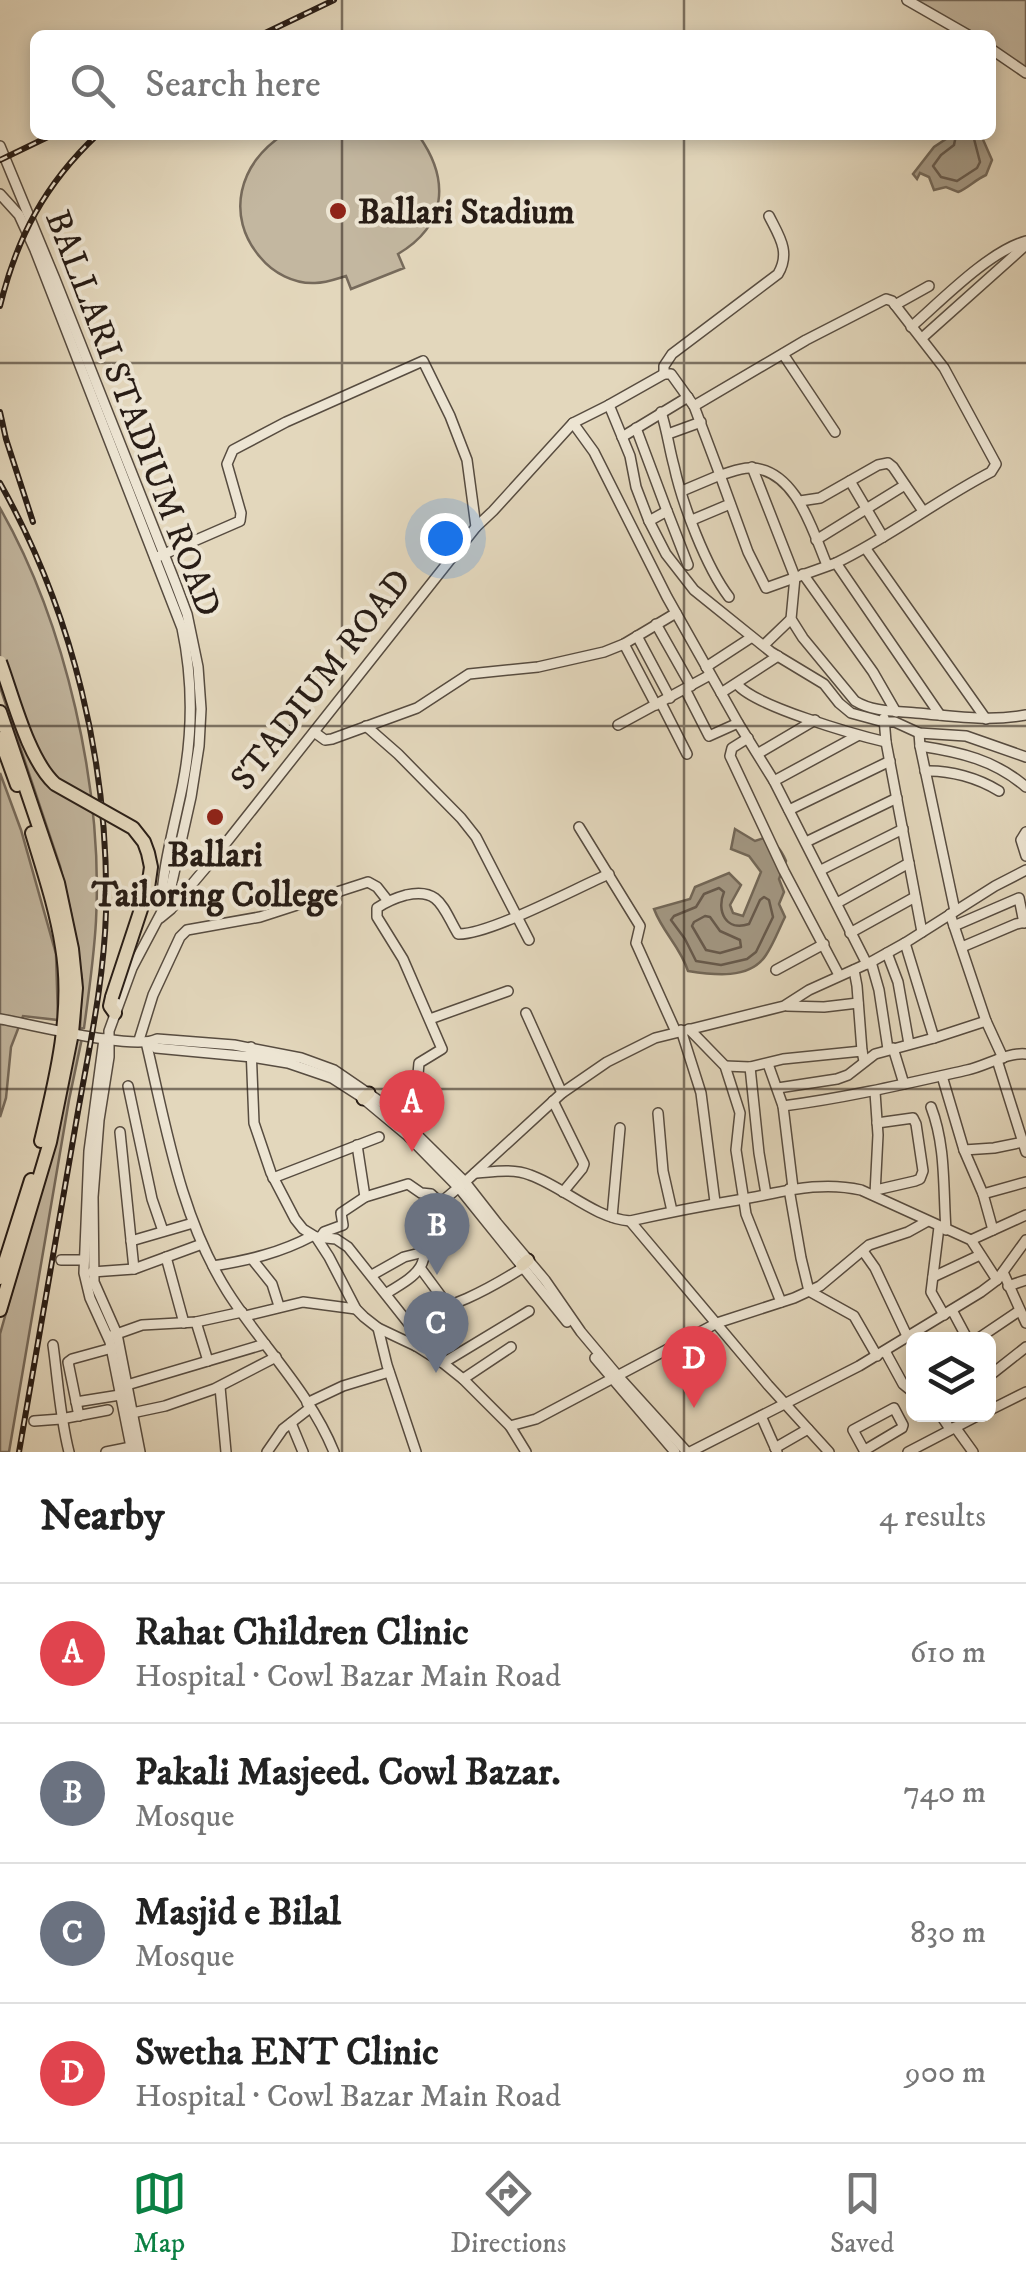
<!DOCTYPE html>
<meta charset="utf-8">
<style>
:root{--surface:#fff;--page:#f6f6f6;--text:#222;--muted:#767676;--line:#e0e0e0;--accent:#0b8043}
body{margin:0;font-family:"IM FELL DW Pica",serif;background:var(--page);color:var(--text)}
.controls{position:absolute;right:30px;bottom:30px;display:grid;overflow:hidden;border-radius:15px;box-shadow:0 5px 15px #0003}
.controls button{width:90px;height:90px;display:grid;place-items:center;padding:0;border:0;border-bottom:2px solid var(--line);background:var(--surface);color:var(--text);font:50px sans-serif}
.you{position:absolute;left:445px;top:538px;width:35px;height:35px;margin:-25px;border:8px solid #fff;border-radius:50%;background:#1a73e8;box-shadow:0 0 0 15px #1a73e833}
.badge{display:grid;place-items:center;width:65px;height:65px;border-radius:50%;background:var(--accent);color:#fff;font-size:32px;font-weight:700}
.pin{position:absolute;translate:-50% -82px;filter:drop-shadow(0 2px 5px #0008)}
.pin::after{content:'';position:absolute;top:52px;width:35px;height:30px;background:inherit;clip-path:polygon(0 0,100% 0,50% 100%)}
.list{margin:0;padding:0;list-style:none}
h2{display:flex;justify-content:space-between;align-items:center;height:130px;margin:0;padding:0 40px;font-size:42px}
h2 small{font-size:32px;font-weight:400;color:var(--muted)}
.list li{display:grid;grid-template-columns:65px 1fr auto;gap:30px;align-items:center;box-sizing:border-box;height:140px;padding:0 40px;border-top:2px solid var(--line)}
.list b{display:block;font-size:38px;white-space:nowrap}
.list p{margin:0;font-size:32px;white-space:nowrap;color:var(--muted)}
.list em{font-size:32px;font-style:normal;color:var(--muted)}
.icon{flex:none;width:55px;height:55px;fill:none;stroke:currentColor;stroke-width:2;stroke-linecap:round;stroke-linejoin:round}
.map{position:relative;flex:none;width:1026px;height:1452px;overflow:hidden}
.search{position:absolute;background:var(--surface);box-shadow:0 5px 15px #0003;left:30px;right:30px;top:30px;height:110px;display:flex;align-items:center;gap:25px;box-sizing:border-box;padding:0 35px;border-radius:15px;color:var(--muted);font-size:38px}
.sheet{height:690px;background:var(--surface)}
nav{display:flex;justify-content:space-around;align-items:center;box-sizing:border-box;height:140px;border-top:2px solid var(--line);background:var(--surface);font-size:28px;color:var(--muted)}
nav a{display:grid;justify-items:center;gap:5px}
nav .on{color:var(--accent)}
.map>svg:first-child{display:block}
</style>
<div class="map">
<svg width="1026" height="1452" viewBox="0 0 1026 1452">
<rect width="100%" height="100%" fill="#e3d7bc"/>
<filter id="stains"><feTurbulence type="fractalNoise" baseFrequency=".002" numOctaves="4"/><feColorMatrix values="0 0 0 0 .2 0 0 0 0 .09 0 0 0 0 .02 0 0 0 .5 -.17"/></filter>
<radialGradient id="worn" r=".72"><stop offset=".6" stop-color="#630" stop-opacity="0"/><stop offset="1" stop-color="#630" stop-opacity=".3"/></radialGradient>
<!-- green -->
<g fill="#c3b7a0" stroke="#766a5b" stroke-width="2.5">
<polygon points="910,0 1026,0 1026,72 991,49 991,35 974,35"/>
<path d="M283,135L419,136C450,180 447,225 398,254L404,268L351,289L346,276C336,279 326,283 315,283C294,284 273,273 260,257C225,216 239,163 283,135Z"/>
<path d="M0,508C66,624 103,788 96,921C94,957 89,992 84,1028L80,1029L82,979L71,913L60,866L0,687Z"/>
<polygon points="0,773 21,830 56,954 58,1020 23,1016 11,1047 6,1098 0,1117"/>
<polygon points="74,1037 82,1038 69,1100 9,1452 0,1452 0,1334 61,1119"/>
</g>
<!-- water -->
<g fill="#a39884" stroke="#726758" stroke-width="2.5">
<path d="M952,135H981L992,160L986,175C975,180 968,188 958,192L946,187L934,190L929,177L920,173L917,179L913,174L934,147Z"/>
<path d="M735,829L755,841L764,838C775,842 781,849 786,861L779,879L784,892L779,904L785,917C779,929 774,943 766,955C750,980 713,975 688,971C680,946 663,933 654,909L690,899L695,887L729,873L741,885L730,905L733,913L743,916L761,872L749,856L731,849Z"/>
</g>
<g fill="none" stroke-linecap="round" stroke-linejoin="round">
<!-- shore -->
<g stroke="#665a4d" stroke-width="2.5">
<polyline points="956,135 954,145 941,155 933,166 941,177 957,181 977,168 980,162 973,135"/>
<path d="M719,888L724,892C716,911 726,932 749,924L760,900L764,897L769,900L773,917L756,952L747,959L721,965L696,961L685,939L671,920L674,916L696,907L704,894Z"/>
<polygon points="705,916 710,917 720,931 740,940 741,947 720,953 706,950 692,926 694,922"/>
</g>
<defs>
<g id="minor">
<polyline points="907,0 968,35"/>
<polyline points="991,49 1026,73"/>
<polyline points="0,146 55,279 175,582 187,614 198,667 201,709 199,746 191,797 168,900 132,968 109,1031 109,1057 99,1120 93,1197 94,1282 117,1334 140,1452"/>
<path d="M0,194L19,215L35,250L182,628C193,680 193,731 183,783C178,811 158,883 163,906"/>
<polyline points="895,305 929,286"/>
<path d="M911,327C942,300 988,252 1026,241"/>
<polyline points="922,338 1026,245"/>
<polyline points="783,354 835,432"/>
<path d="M664,374V366L672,354L778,274C791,252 779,236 769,216"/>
<path d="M694,406L806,340L880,302L886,299L892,301L944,368L996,464L991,472C937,500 890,537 836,563"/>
<path d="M661,412C667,430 669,448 674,466C682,503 706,567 729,597"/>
<polyline points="573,423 594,452 667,597 738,723 774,781 867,964"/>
<polyline points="636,428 667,511"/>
<polyline points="668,434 701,422"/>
<polyline points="622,437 688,397"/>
<path d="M752,467L795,577L791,619L803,638L855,701C873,712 895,711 916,713C954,716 988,722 1026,715"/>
<polyline points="850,481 883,537"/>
<polyline points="682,491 720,475 748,552 766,588 836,563 940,715"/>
<polyline points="800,501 820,498 878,465 888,463 893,467 923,511"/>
<polyline points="692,520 730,504"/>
<polyline points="649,521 667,511 688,565"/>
<polyline points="476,527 493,511 573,423 609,405"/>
<polyline points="816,540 905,485"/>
<polyline points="866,549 986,719"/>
<polyline points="155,558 240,521 241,513 227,464 233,450 286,422 423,361 450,416 467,460 476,527 214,858 171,909 160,918"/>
<path d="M827,565C813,532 796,469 751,468C741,467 729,473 720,475L694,406L671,374H664L609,405L630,456L636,487L649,521L666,554L694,590L771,652L824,684L839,703L851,713L884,722H895L919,733L966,736L1026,757"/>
<polyline points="803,574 873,672 896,712"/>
<polyline points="656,624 691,686"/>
<polyline points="637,636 670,698"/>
<polyline points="624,644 656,705"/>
<polyline points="764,645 791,619"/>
<polyline points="706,667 752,637"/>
<path d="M737,684C754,706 856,735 886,742"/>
<polyline points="685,689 709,736 738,723"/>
<polyline points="721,693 778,656"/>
<polyline points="661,703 687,754"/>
<polyline points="884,718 886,742 922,932"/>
<polyline points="618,725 710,675"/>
<polyline points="366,726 398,754 461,818 476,837 529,940"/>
<polyline points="314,732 325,740 332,739 417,708 469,674 538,667 604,652 624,644 676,613"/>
<polyline points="919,733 920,746 955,911"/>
<polyline points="748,738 732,748 730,756 784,871 839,975"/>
<path d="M920,746C960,752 995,760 1026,787"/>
<polyline points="759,753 815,720"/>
<path d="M925,771C950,770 978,778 999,791"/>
<polyline points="774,781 857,736"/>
<polyline points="789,810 890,761"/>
<polyline points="579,827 640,926 636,943 676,1032"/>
<polyline points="1026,832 1021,840 1026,856"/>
<polyline points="806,842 897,798"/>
<polyline points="821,870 903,829"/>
<polyline points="837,903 909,863"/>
<polyline points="950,914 986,1021 1003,1058"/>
<polyline points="954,926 1019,898 1024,923"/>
<polyline points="850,933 915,897"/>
<polyline points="962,947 1016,924 1026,922"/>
<polyline points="887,953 898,982 909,1044"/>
<polyline points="871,962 879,990 888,1049"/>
<polyline points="776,970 824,944"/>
<polyline points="854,970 857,986 862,1051"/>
<polyline points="787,1006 824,1007 858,1003"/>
<polyline points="526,1013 562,1093"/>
<path d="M0,1019C31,1024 135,1051 157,1039L234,1045L301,1058L334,1070L391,1109L465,1182L497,1223L545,1280L581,1332L618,1376L687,1452"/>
<polyline points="430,1019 508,991"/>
<polyline points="689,1029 725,1066 740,1113 736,1150 746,1214 781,1302"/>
<polyline points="681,1030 701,1093 715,1202"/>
<polyline points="934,1038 986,1021"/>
<polyline points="104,1039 89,1151 84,1273 90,1298 110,1342 132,1452"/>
<polyline points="139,1040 153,995 180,937 187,930 260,917 368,882 377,887 388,901"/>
<path d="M146,1042C166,1126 180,1216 227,1291C261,1345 310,1392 334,1452"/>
<polyline points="151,1043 156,1048 252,1057 288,1063 332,1078 360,1096 408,1136 459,1188 567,1322"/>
<polyline points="251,1047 254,1123 271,1173 295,1219 303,1229 316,1237 329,1257 356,1309 364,1317 378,1328 416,1346 443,1363 463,1379 510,1426 536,1419 717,1323 794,1298 820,1286 869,1245 908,1232 926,1222"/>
<polyline points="893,1048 904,1084"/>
<polyline points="997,1060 1026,1152"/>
<polyline points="768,1064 783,1106"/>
<polyline points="725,1066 750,1067 783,1059 862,1051 864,1061"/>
<polyline points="750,1067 759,1153 766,1194"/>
<polyline points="942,1076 964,1150 983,1194 993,1230"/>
<polyline points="128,1086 152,1199 163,1231"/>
<polyline points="778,1088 837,1079 848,1075 875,1054 934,1038 905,943"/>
<polyline points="553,1101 584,1164 582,1169 563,1192"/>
<path d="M931,1107C946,1146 943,1188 946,1230"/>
<path d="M391,1109L417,1085L419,1063L442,1049L403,959L377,917V908C386,902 395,898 406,895C440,887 443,909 458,934C489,935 576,888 609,874"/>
<polyline points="658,1113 663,1171 672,1211"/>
<polyline points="120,1132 134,1269"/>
<polyline points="357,1145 365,1197"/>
<polyline points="964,1150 994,1148 1023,1142"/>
<path d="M475,1173C492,1172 513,1168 530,1175C564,1187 594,1218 630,1221C666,1213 701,1206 738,1200C780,1193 818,1180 861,1190L971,1240L997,1280"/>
<polyline points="273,1178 379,1137"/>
<path d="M793,1188L783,1106C845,1098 905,1084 967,1070C986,1066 1007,1052 1026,1054"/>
<polyline points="789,1189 801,1258 809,1291 854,1316 877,1356"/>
<polyline points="876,1190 915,1181 920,1179 923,1171 916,1124 913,1118 877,1123"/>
<polyline points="875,1194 878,1135 875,1092"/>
<polyline points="983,1194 1026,1182"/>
<polyline points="436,1207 451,1226"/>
<polyline points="612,1217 620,1128"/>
<polyline points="630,1221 768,1385 829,1452"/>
<polyline points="939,1227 931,1292 944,1315"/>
<polyline points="316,1237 336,1239 348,1247 417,1334 416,1346"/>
<polyline points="320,1238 324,1232 343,1225 341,1213 365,1197 408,1184 421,1193 431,1194 441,1203"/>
<polyline points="971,1240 1026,1215"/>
<polyline points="131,1241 193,1223"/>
<polyline points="863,1251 875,1268 908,1338"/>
<polyline points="166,1257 184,1323"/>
<polyline points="252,1259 272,1284 279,1306"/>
<polyline points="61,1260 84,1260"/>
<path d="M213,1266C249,1260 280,1253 312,1236"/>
<polyline points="421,1269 449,1307"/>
<polyline points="92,1272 134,1269 202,1244"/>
<polyline points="1003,1272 1026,1323"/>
<polyline points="372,1275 404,1257 424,1252"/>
<polyline points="933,1277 980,1255"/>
<polyline points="1008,1286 1026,1280"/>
<path d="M387,1293C420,1273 432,1266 420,1224L427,1214L465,1182L562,1093L607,1062L655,1038L784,1006L809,990L871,962L905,943L995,886L1026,870"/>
<polyline points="952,1310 968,1340"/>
<polyline points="245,1316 303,1302 356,1309"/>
<path d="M406,1319C455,1306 481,1294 524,1267"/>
<polyline points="196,1322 208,1361"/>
<polyline points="378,1328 387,1365 416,1452"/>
<polyline points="111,1336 142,1325 196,1322 242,1312"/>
<polyline points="976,1340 1019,1311"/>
<path d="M53,1345C58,1381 60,1417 69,1452"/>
<polyline points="885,1351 903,1384 914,1393"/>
<polyline points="595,1358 675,1452"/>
<polyline points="443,1363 529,1311"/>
<polyline points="988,1377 1026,1347"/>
<polyline points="463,1379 511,1347"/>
<polyline points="127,1385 265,1344"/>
<polyline points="220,1387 226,1452"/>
<polyline points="76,1402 120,1395"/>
<polyline points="307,1403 343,1386 389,1372"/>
<polyline points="988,1411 1026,1392"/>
<polyline points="132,1413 165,1406 214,1389 276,1357"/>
<polyline points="940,1414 950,1429"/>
<polyline points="79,1416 68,1362 72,1359 112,1348"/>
<polyline points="761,1416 777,1452"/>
<polyline points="34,1421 61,1419 108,1410"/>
<polyline points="291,1423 303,1452"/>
<polyline points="510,1426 526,1452"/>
<polyline points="955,1427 973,1452"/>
<polyline points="775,1448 808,1429"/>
<polyline points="865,1450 902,1428 903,1425 894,1408 853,1430 865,1452"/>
<polyline points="106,1452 131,1447"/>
<polyline points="267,1452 283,1429 310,1408"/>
<polyline points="690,1452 859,1366 981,1292 997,1280 1026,1240"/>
<polyline points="908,1452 981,1414"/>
</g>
<g id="major">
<polyline points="363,1099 369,1093"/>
<polyline points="522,1265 528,1260"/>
</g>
<g id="highway">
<polyline points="0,712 58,883 72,949 76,988 72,1033 50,1142 0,1310"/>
<polyline points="0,738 17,785"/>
<path d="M32,833C43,870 56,908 62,947C73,1011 56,1079 41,1141"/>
<polyline points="112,997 110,1006 115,1013"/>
<polyline points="0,1278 31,1180"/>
</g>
</defs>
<!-- minor casing -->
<use href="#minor" stroke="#574c40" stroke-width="12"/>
<!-- major casing -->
<use href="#major" stroke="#281d16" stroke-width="15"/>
<!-- highway casing -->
<use href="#highway" stroke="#281d16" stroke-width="16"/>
<!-- minor -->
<use href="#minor" stroke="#ede5d3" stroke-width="9"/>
<!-- major -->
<use href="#major" stroke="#e3d7bc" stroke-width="11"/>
<!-- highway -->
<use href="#highway" stroke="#e3d7bc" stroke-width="12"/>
<defs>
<g id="rail">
<polyline points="261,35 334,0"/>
<polyline points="0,160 52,135"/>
<path d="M0,306C17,237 45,184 97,135"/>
<polyline points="0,412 6,439 33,522"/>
<path d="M0,483C73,613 109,763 106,912C104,983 88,1053 76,1123C57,1232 38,1342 19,1452"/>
</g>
</defs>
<!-- rail casing -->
<use href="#rail" stroke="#281d16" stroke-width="6"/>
<!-- rail -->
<use href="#rail" stroke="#ede5d3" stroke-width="2.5" stroke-dasharray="8" stroke-linecap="butt"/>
<defs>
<path id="highway-bridge" d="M0,662C13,697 28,759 55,784L133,828L144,842L148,853L151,867L148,888L112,997"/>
</defs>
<!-- highway-bridge casing -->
<use href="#highway-bridge" stroke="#281d16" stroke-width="16" stroke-linecap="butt"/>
<!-- highway-bridge -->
<use href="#highway-bridge" stroke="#e3d7bc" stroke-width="12"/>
</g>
<!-- grid -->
<path fill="none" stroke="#281d16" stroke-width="2.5" stroke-opacity="0.55" d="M342,0V35M684,0V35M342,135V1452M684,135V1452M0,363H1026M0,726H1026M0,1089H1026"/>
<!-- markers -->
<g fill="#8f2418" stroke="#ede5d3" stroke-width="4">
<circle cx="338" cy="211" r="10"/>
<circle cx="215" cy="817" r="10"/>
</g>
<g text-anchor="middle" stroke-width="8" stroke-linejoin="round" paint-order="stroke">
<!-- poi labels -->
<g font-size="35" font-weight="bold" fill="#281d16" stroke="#ede5d3" text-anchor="start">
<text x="358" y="223">Ballari Stadium</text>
<text x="215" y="866" text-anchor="middle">Ballari<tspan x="215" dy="40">Tailoring College</tspan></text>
</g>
<!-- street labels -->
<g font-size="35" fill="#281d16" stroke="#ede5d3">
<text transform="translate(134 413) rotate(69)" y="12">BALLARI STADIUM ROAD</text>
<text transform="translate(320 679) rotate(-52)" y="12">STADIUM ROAD</text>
</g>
</g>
<rect width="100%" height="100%" filter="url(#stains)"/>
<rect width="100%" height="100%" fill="url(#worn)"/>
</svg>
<div class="controls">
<button><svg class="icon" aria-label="layers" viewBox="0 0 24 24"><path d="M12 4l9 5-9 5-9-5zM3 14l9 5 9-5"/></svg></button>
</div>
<div class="you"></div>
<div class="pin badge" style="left:412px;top:1152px;background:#e0444e">A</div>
<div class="pin badge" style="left:437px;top:1275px;background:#6b7280">B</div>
<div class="pin badge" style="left:436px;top:1373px;background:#6b7280">C</div>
<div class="pin badge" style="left:694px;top:1408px;background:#e0444e">D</div>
<div class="search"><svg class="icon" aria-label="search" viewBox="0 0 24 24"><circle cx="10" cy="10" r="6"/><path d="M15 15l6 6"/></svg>Search here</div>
</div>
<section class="sheet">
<h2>Nearby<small>4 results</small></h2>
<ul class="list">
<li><span class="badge" style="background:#e0444e">A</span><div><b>Rahat Children Clinic</b><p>Hospital · Cowl Bazar Main Road</p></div><em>610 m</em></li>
<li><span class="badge" style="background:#6b7280">B</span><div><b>Pakali Masjeed. Cowl Bazar.</b><p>Mosque</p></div><em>740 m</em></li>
<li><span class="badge" style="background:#6b7280">C</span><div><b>Masjid e Bilal</b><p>Mosque</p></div><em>830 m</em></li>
<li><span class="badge" style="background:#e0444e">D</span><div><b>Swetha ENT Clinic</b><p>Hospital · Cowl Bazar Main Road</p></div><em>900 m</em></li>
</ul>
</section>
<nav>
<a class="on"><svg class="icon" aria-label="map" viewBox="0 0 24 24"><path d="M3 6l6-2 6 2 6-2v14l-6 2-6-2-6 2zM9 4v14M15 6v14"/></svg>Map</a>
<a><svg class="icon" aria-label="directions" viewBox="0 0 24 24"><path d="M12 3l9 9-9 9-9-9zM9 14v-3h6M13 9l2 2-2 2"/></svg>Directions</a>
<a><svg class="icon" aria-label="saved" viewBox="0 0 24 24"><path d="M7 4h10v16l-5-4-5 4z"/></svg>Saved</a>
</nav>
